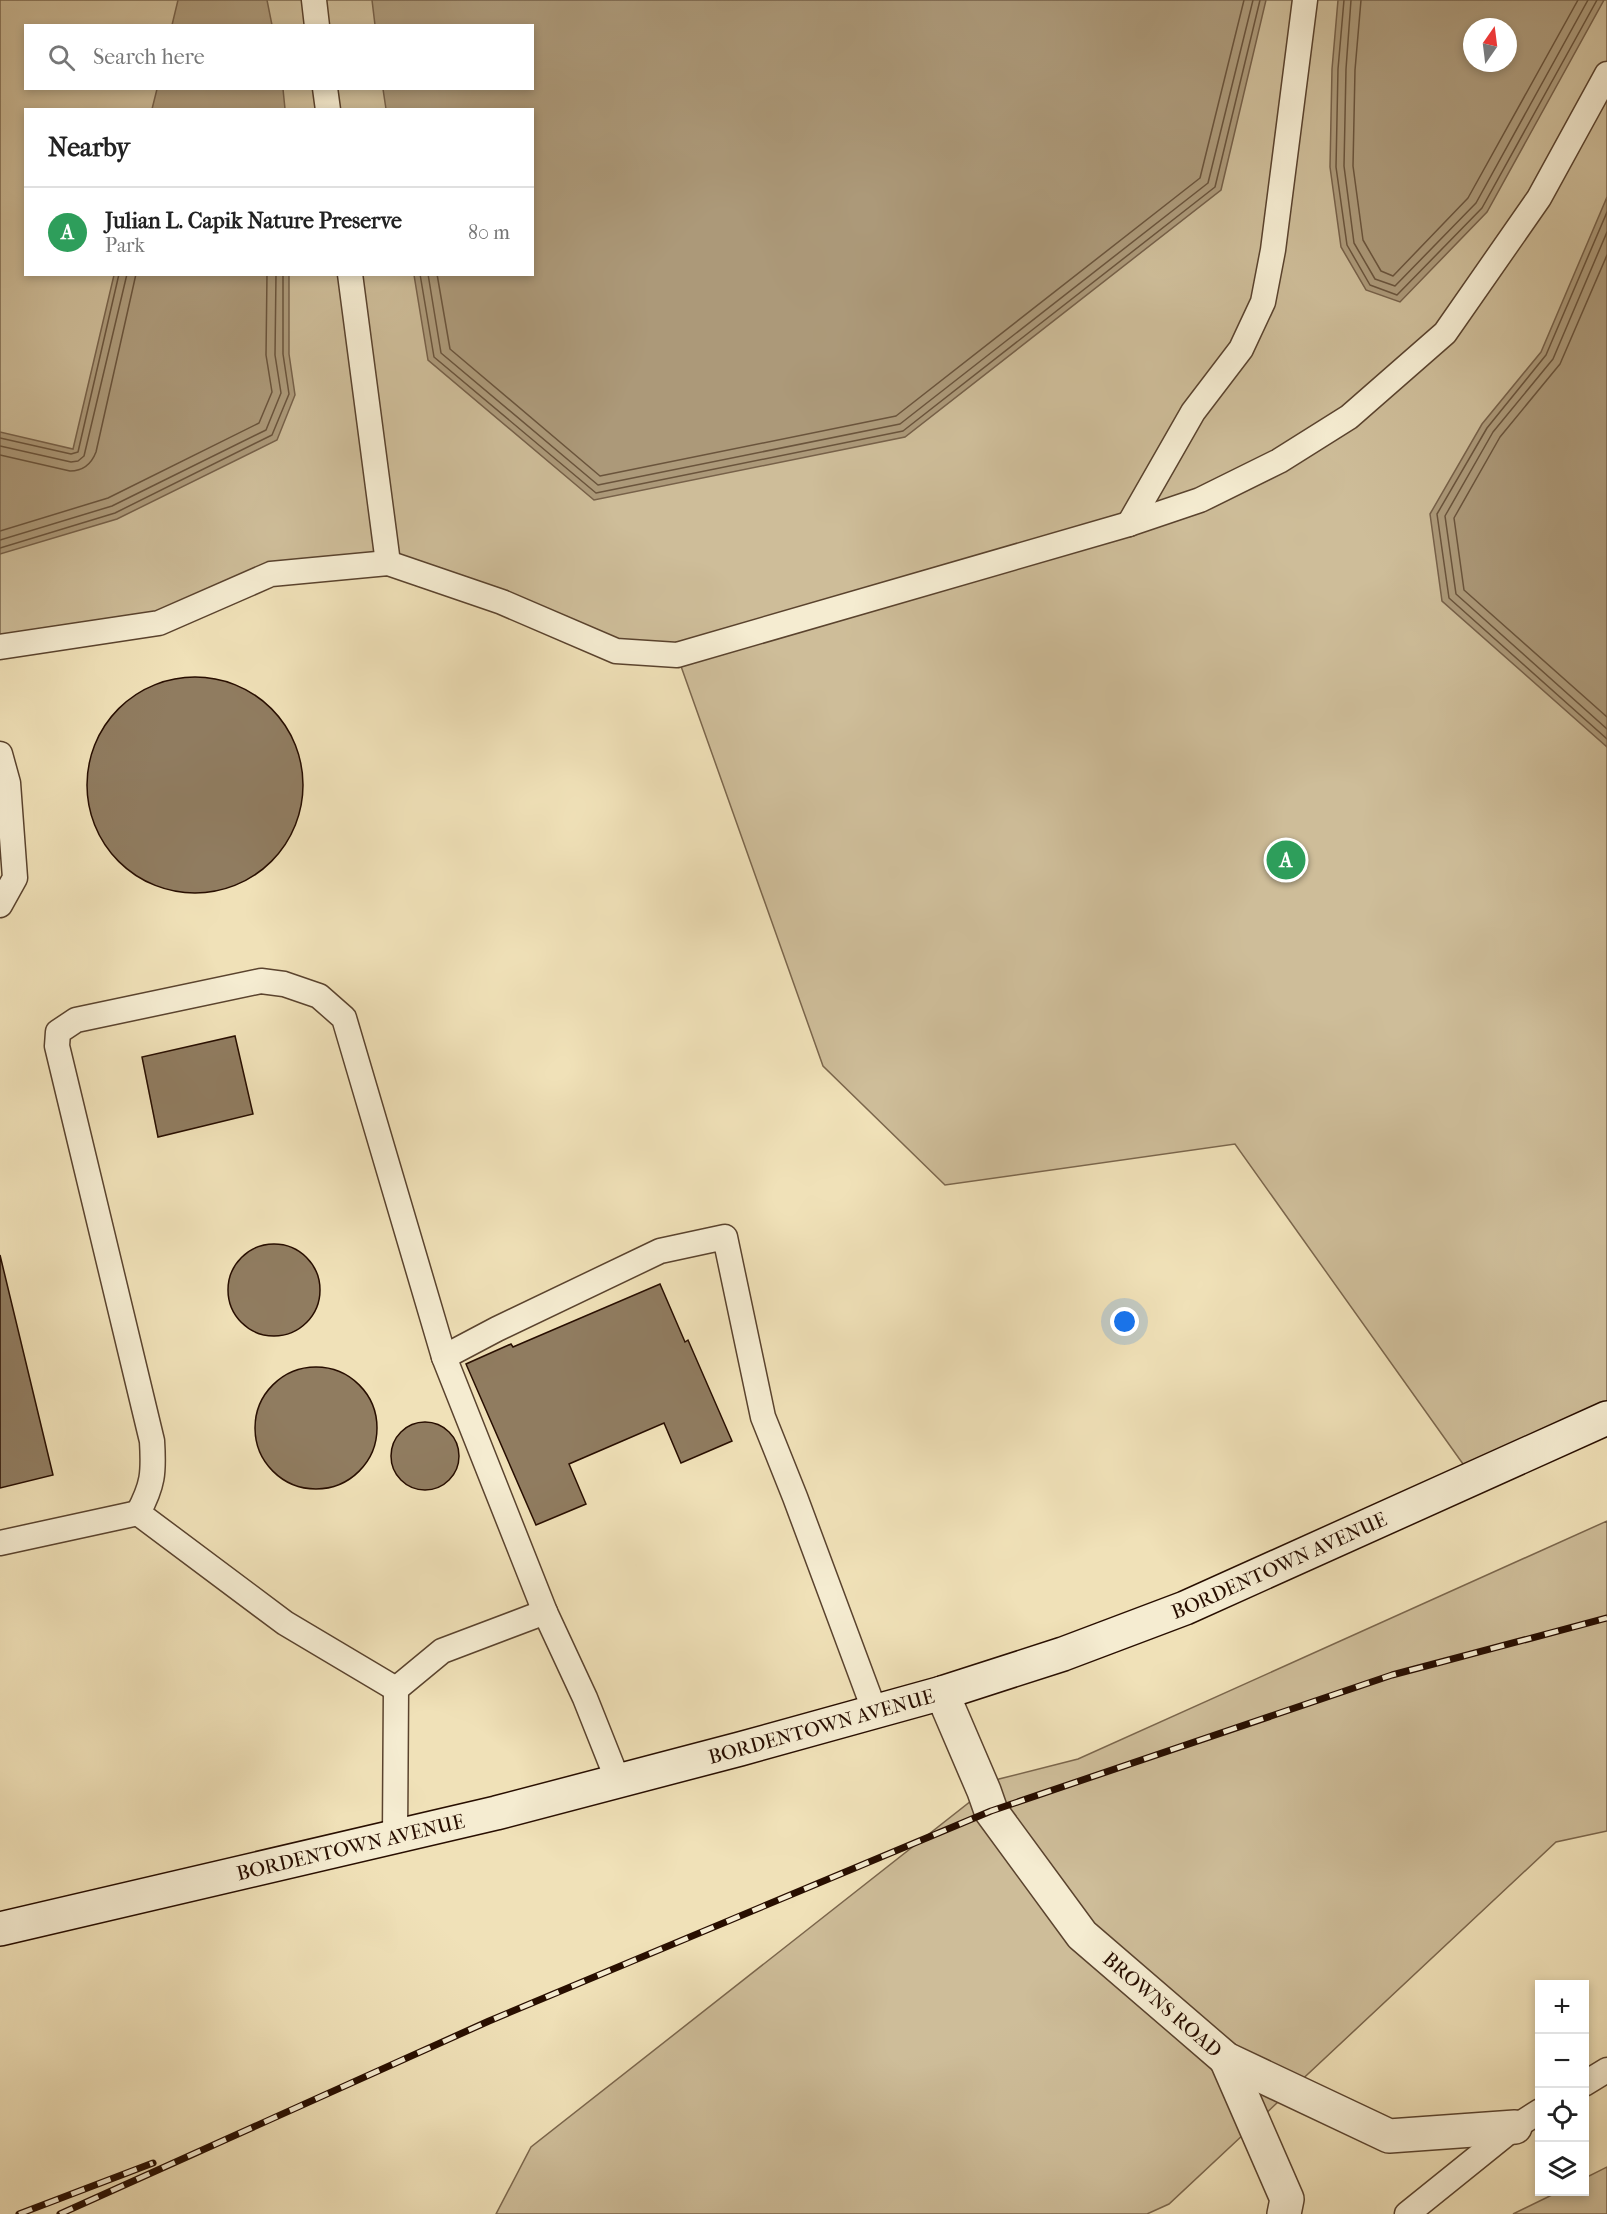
<!DOCTYPE html>
<meta charset="utf-8">
<style>
:root{--surface:#fff;--page:#f6f6f6;--text:#222;--muted:#767676;--line:#e0e0e0;--accent:#8f2418}
body{margin:0;font-family:"IM FELL French Canon",serif;background:var(--page);color:var(--text)}
.controls{position:absolute;right:18px;bottom:18px;display:grid;overflow:hidden;border-radius:0px;box-shadow:0 3px 9px #0003}
.controls button{width:54px;height:54px;display:grid;place-items:center;padding:0;border:0;border-bottom:2px solid var(--line);background:var(--surface);color:var(--text);font:30px sans-serif}
.compass{position:absolute;left:1463px;top:18px;width:54px;height:54px;border-radius:50%;background:var(--surface);box-shadow:0 3px 9px #0003;rotate:14deg}
.you{position:absolute;left:1125px;top:1322px;width:21px;height:21px;margin:-15px;border:4px solid #fff;border-radius:50%;background:#1a73e8;box-shadow:0 0 0 9px #1a73e833}
.badge{display:grid;place-items:center;width:39px;height:39px;border-radius:50%;background:var(--accent);color:#fff;font-size:20px;font-weight:700}
.pin{position:absolute;translate:-50% -50%;border:3px solid #fff;box-shadow:0 2px 6px #0006}
.list{margin:0;padding:0;list-style:none}
h2{display:flex;justify-content:space-between;align-items:center;height:78px;margin:0;padding:0 24px;font-size:26px}
h2 small{font-size:20px;font-weight:400;color:var(--muted)}
.list li{display:grid;grid-template-columns:39px 1fr auto;gap:18px;align-items:center;box-sizing:border-box;height:90px;padding:0 24px;border-top:2px solid var(--line)}
.list b{display:block;font-size:22px;white-space:nowrap}
.list p{margin:0;font-size:20px;white-space:nowrap;color:var(--muted)}
.list em{font-size:20px;font-style:normal;color:var(--muted)}
.icon{flex:none;width:33px;height:33px;fill:none;stroke:currentColor;stroke-width:2;stroke-linecap:round;stroke-linejoin:round}
.map{position:relative;flex:none;width:1607px;height:2214px;overflow:hidden}
.search{position:absolute;background:var(--surface);box-shadow:0 3px 9px #0003;left:24px;top:24px;width:510px;height:66px;display:flex;align-items:center;gap:15px;box-sizing:border-box;padding:0 21px;border-radius:0px;color:var(--muted);font-size:22px}
.panel{position:absolute;background:var(--surface);box-shadow:0 3px 9px #0003;left:24px;top:108px;width:510px;height:168px;border-radius:0px}
.map>svg:first-child{display:block}
</style>
<div class="map">
<svg width="1607" height="2214" viewBox="0 0 1607 2214">
<rect width="100%" height="100%" fill="#f0e1b8"/>
<filter id="stains"><feTurbulence type="fractalNoise" baseFrequency=".00333" numOctaves="4"/><feColorMatrix values="0 0 0 0 .2 0 0 0 0 .09 0 0 0 0 .02 0 0 0 .5 -.17"/></filter>
<radialGradient id="worn" r=".72"><stop offset=".6" stop-color="#630" stop-opacity="0"/><stop offset="1" stop-color="#630" stop-opacity=".3"/></radialGradient>
<!-- green -->
<g fill="#cebd99" stroke="#7b664c" stroke-width="1.5" fill-rule="evenodd">
<path d="M0,0H1607V1418L1473,1478L1235,1144L945,1185L823,1066L677,655L616,651L388,563L271,574L159,623L0,647ZM26,26H532V88H26ZM1472,27H1508V63H1472ZM26,110H532V274H26Z"/>
<polygon points="1607,1521 1607,1831 1556,1842 1169,2204 1147,2214 496,2214 531,2147 999,1779 1078,1759"/>
<polygon points="1607,2167 1607,2214 1513,2214 1558,2192 1584,2192 1585,2178"/>
</g>
<!-- water -->
<g fill="#ac9979" stroke="#776149" stroke-width="1.5" fill-rule="evenodd">
<polygon points="178,0 267,0 272,25 172,25"/>
<polygon points="372,0 1266,0 1221,190 905,437 594,500 428,360 414,275 532,274 532,110 386,109 383,89 532,88 532,26 375,25"/>
<path d="M1338,0H1604L1487,212L1400,302L1366,290L1341,247L1330,167L1332,69ZM1472,27H1508V63H1472Z"/>
<polygon points="157,89 283,89 285,109 152,109"/>
<polygon points="1607,197 1607,747 1442,601 1430,514 1482,424 1541,352"/>
<polygon points="114,275 289,275 289,354 295,395 277,440 117,519 0,554 0,432 73,449"/>
</g>
<g fill="none" stroke-linecap="round" stroke-linejoin="round">
<!-- shore -->
<g stroke="#6a543c" stroke-width="1.5">
<polyline points="1344,0 1338,69 1336,167 1347,245 1370,285 1397,295 1482,208 1597,0"/>
<polyline points="1351,0 1346,69 1344,166 1354,243 1375,279 1395,286 1476,203 1588,0"/>
<polyline points="1361,0 1355,70 1353,166 1363,240 1381,271 1393,276 1468,198 1578,0"/>
<polyline points="1607,212 1546,355 1487,428 1437,514 1449,598 1607,739"/>
<polyline points="1607,232 1553,359 1493,432 1445,516 1456,594 1607,729"/>
<polyline points="1607,255 1560,364 1500,437 1454,518 1464,590 1607,717"/>
<polyline points="420,274 434,357 596,493 903,431 1215,187 1260,0"/>
<polyline points="428,274 441,353 598,485 900,424 1208,183 1253,0"/>
<polyline points="437,274 450,349 600,476 896,416 1200,178 1244,0"/>
<polyline points="0,438 71,454 78,452 119,274"/>
<polyline points="0,446 71,462 78,461 84,456 127,274"/>
<path d="M0,455L70,471C83,471 91,465 96,452L136,274"/>
<polyline points="0,531 108,498 259,423 272,392 266,355 267,274"/>
<polyline points="0,540 112,506 266,430 281,393 275,355 276,274"/>
<polyline points="0,548 115,513 272,435 289,394 283,354 283,274"/>
</g>
</g>
<!-- building -->
<g fill="#907c60" stroke="#280e00" stroke-width="1.5">
<circle cx="195" cy="785" r="108"/>
<polygon points="235,1036 253,1114 158,1137 142,1057"/>
<circle cx="274" cy="1290" r="46"/>
<polygon points="0,1255 53,1475 0,1488"/>
<polygon points="660,1284 685,1342 688,1340 732,1441 681,1463 664,1423 569,1464 586,1504 536,1525 466,1364 511,1344 513,1347"/>
<circle cx="316" cy="1428" r="61"/>
<circle cx="425" cy="1456" r="34"/>
</g>
<g fill="none" stroke-linecap="round" stroke-linejoin="round">
<defs>
<g id="service">
<polyline points="314,0 317,26"/>
<polyline points="325,88 328,110"/>
<polyline points="350,274 388,563"/>
<polyline points="1129,524 1193,412 1241,349 1263,302 1273,250 1305,0"/>
<polyline points="0,647 159,623 271,574 388,563 502,602 616,651 677,655 1129,524 1200,500 1279,461 1349,417 1445,333 1539,198 1607,74"/>
<polyline points="0,754 8,783 15,878 0,905"/>
<path d="M138,1513C153,1485 154,1473 152,1441L57,1046L58,1032L76,1020L261,981L284,984L319,996L344,1018L444,1357"/>
<polyline points="0,1543 138,1513 285,1623 396,1689"/>
<polyline points="545,1612 444,1357 497,1329 660,1251 725,1237 763,1417 795,1497 875,1712"/>
<polyline points="395,1837 396,1689 442,1651 545,1612 585,1698 618,1781"/>
<polyline points="1584,2084 1607,2070"/>
<polyline points="1407,2214 1515,2127 1540,2111"/>
</g>
<g id="minor">
<path id="s1" d="M942,1693L984,1791L991,1811L1082,1935L1226,2059L1389,2136L1515,2127"/>
<polyline points="1226,2059 1287,2199 1284,2214"/>
</g>
<g id="secondary">
<path id="s2" d="M0,1929L496,1813L740,1749L942,1693L1063,1654L1185,1608L1607,1418"/>
</g>
</defs>
<!-- service casing -->
<use href="#service" stroke="#5a432e" stroke-width="27"/>
<!-- minor casing -->
<use href="#minor" stroke="#5a432e" stroke-width="36"/>
<!-- secondary casing -->
<use href="#secondary" stroke="#280e00" stroke-width="36"/>
<!-- service -->
<use href="#service" stroke="#f5ecd1" stroke-width="24"/>
<!-- minor -->
<use href="#minor" stroke="#f5ecd1" stroke-width="33"/>
<!-- secondary -->
<use href="#secondary" stroke="#f5ecd1" stroke-width="33"/>
<defs>
<g id="rail">
<polyline points="19,2214 153,2163"/>
<polyline points="60,2214 489,2021 991,1811 1392,1675 1607,1618"/>
</g>
</defs>
<!-- rail casing -->
<use href="#rail" stroke="#280e00" stroke-width="7"/>
<!-- rail -->
<use href="#rail" stroke="#f5ecd1" stroke-width="4.5" stroke-dasharray="14" stroke-linecap="butt"/>
</g>
<g text-anchor="middle" stroke-width="6" stroke-linejoin="round" paint-order="stroke">
<!-- street labels -->
<g font-size="20" fill="#280e00" stroke="#f5ecd1">
<text dy="7" stroke="none"><textPath href="#s2" startOffset="1332">BORDENTOWN AVENUE</textPath></text>
<text dy="7" stroke="none"><textPath href="#s2" startOffset="846">BORDENTOWN AVENUE</textPath></text>
<text dy="7" stroke="none"><textPath href="#s2" startOffset="360">BORDENTOWN AVENUE</textPath></text>
<text dy="7" stroke="none"><textPath href="#s1" startOffset="388">BROWNS ROAD</textPath></text>
</g>
</g>
<rect width="100%" height="100%" filter="url(#stains)"/>
<rect width="100%" height="100%" fill="url(#worn)"/>
</svg>
<div class="controls">
<button>+</button>
<button>−</button>
<button><svg class="icon" aria-label="locate" viewBox="0 0 24 24"><circle cx="12" cy="12" r="6"/><path d="M12 2v4M12 18v4M2 12h4M18 12h4"/></svg></button>
<button><svg class="icon" aria-label="layers" viewBox="0 0 24 24"><path d="M12 4l9 5-9 5-9-5zM3 14l9 5 9-5"/></svg></button>
</div>
<svg class="compass" viewBox="-18 -18 36 36"><path d="M0-13l5 13h-10z" fill="#e53935"/><path d="M0 13l5-13h-10z" fill="#767676"/></svg>
<div class="you"></div>
<div class="pin badge" style="left:1286px;top:860px;background:#2e9e5b">A</div>
<div class="search"><svg class="icon" aria-label="search" viewBox="0 0 24 24"><circle cx="10" cy="10" r="6"/><path d="M15 15l6 6"/></svg>Search here</div>
<section class="panel">
<h2>Nearby<small></small></h2>
<ul class="list">
<li><span class="badge" style="background:#2e9e5b">A</span><div><b>Julian L. Capik Nature Preserve</b><p>Park</p></div><em>80 m</em></li>
</ul>
</section>
</div>
